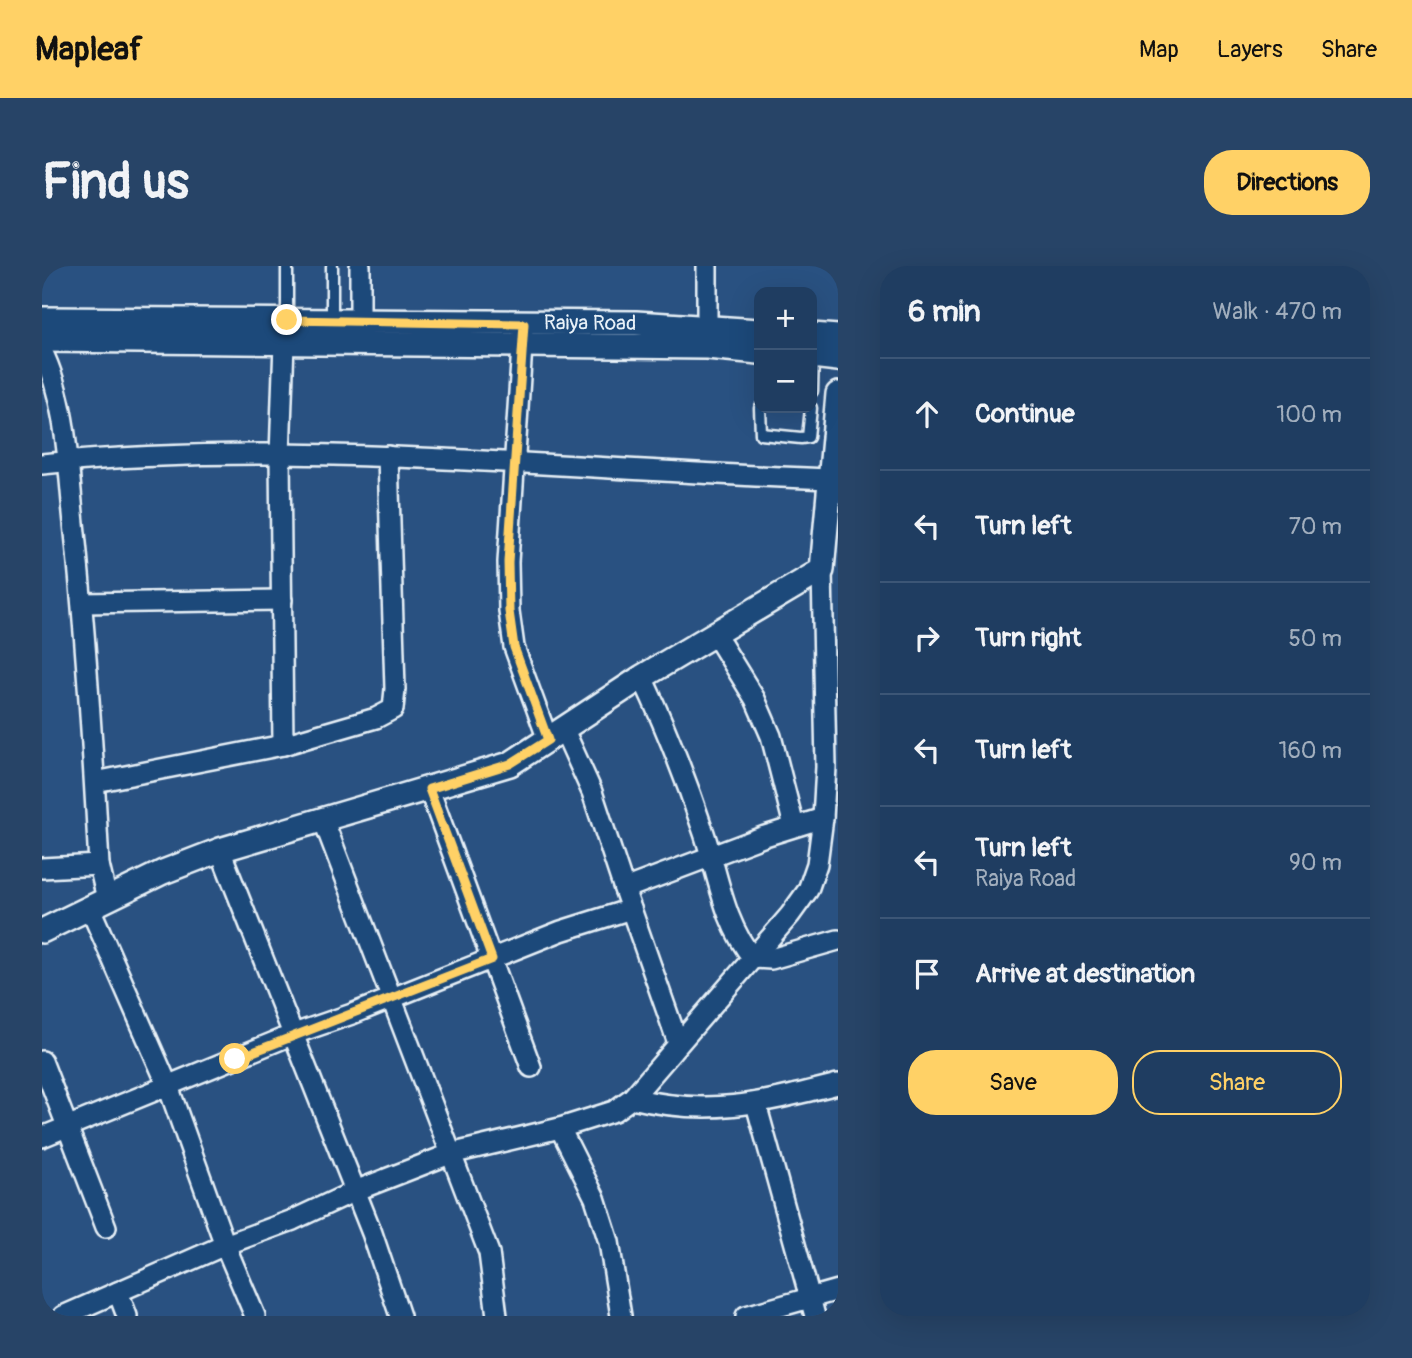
<!DOCTYPE html>
<meta charset="utf-8">
<style>
:root{--surface:#1f3d61;--page:#274467;--text:#f1f3f6;--muted:#a1aebd;--line:#3c5676;--accent:#ffd166}
body{margin:0;font-family:Pangolin,sans-serif;background:var(--page);color:var(--text)}
.controls{position:absolute;right:21px;top:21px;display:grid;overflow:hidden;border-radius:14px;box-shadow:0 7px 28px #0002}
.controls button{width:63px;height:63px;display:grid;place-items:center;padding:0;border:0;border-bottom:2px solid var(--line);background:var(--surface);color:var(--text);font:35px sans-serif}
.stop{position:absolute;width:21px;height:21px;margin:-16px;border:5px solid #ffd166;border-radius:50%;background:#fff}
.stop.end{background:#ffd166;border-color:#fff;box-shadow:0 2px 7px #0008}
.list{margin:0;padding:0;list-style:none}
h2{display:flex;justify-content:space-between;align-items:center;height:91px;margin:0;padding:0 28px;font-size:30px}
h2 small{font-size:23px;font-weight:400;color:var(--muted)}
.list li{display:grid;grid-template-columns:46px 1fr auto;gap:21px;align-items:center;box-sizing:border-box;height:112px;padding:0 28px;border-top:2px solid var(--line)}
.list b{display:block;font-size:26px;white-space:nowrap}
.list p{margin:0;font-size:23px;white-space:nowrap;color:var(--muted)}
.list em{font-size:23px;font-style:normal;color:var(--muted)}
.actions{display:flex;gap:14px;padding:21px 28px}
.actions a{flex:1;padding:16px 0;border:2px solid var(--accent);border-radius:28px;text-align:center;font-size:24px;color:var(--accent)}
.actions .main{background:var(--accent);color:#111}
.icon{flex:none;width:38px;height:38px;fill:none;stroke:currentColor;stroke-width:2;stroke-linecap:round;stroke-linejoin:round}
.map{position:relative;flex:none;width:796px;height:1050px;overflow:hidden;border-radius:28px}
header{display:flex;align-items:center;gap:42px;box-sizing:border-box;height:98px;padding:0 35px;background:var(--accent);color:#111}
header strong{font-size:33px}
nav{display:flex;gap:38px;margin-inline-start:auto;font-size:24px}
.intro{display:flex;align-items:center;justify-content:space-between;box-sizing:border-box;height:168px;padding:0 42px}
h1{margin:0;font-size:49px}
.button{padding:18px 32px;border-radius:28px;background:var(--accent);color:#111;font-size:24px;font-weight:700}
main{display:flex;gap:42px;padding:0 42px}
aside{flex:1;background:var(--surface);border-radius:28px;box-shadow:0 7px 28px #0002}
.map>svg:first-child{display:block}
</style>
<header>
<strong>Mapleaf</strong>
<nav><a>Map</a><a>Layers</a><a>Share</a></nav>
</header>
<div class="intro"><h1>Find us</h1><a class="button">Directions</a></div>
<main>
<div class="map">
<svg width="796" height="1050" viewBox="0 0 796 1050">
<rect width="100%" height="100%" fill="#295181"/>
<filter id="ink" filterUnits="userSpaceOnUse"><feTurbulence type="fractalNoise" baseFrequency=".0143" numOctaves="2"/><feDisplacementMap in="SourceGraphic" scale="14" xChannelSelector="R" yChannelSelector="G"/><feConvolveMatrix kernelMatrix="1 2 1 2 8 2 1 2 1" color-interpolation-filters="sRGB"/></filter>
<g filter="url(#ink)">
<g fill="none" stroke-linecap="round" stroke-linejoin="round">
<defs>
<g id="service">
<polyline points="290,0 290,54"/>
<polyline points="245,54 245,0"/>
<polyline points="770,125 771,91"/>
<polyline points="718,142 719,168 759,172 766,171 769,142"/>
</g>
<g id="minor">
<polyline points="665,0 665,76"/>
<polyline points="318,55 318,0"/>
<polyline points="481,65 466,296 467,345 472,381 506,474"/>
<path d="M0,85C25,136 26,201 32,257C44,371 51,485 57,599L65,633"/>
<path d="M0,198C262,172 525,204 786,213"/>
<polyline points="40,337 240,334"/>
<polyline points="673,368 713,433 729,470 752,560"/>
<path d="M600,411C624,462 644,513 662,567C676,608 682,658 711,692L729,693L796,674"/>
<polyline points="522,464 550,526 582,623"/>
<polyline points="241,479 238,189 242,77"/>
<polyline points="53,516 241,479 334,452 351,443 353,423 346,190"/>
<polyline points="387,523 489,801"/>
<polyline points="281,553 447,987 455,1050"/>
<polyline points="178,584 330,967 358,1050"/>
<polyline points="0,602 57,599"/>
<polyline points="48,642 126,820 183,979 213,1050"/>
<polyline points="589,643 636,777"/>
<polyline points="0,795 64,961"/>
<path d="M590,832C668,851 720,837 796,818"/>
<polyline points="714,838 773,1050"/>
<polyline points="518,862 553,932 567,976 579,1050"/>
<polyline points="0,871 252,768 310,748 519,665 589,643 582,623 723,570 781,552"/>
<polyline points="76,1026 85,1050"/>
<polyline points="21,1050 183,979 251,954 313,925 408,888 518,862 572,845 590,832 748,649 766,624 775,598 781,552 784,501 780,304"/>
<polyline points="704,1050 796,1024"/>
</g>
<g id="tertiary">
<path id="s1" d="M0,53L594,57L717,65"/>
<polyline points="770,69 796,71"/>
<polyline points="0,74 665,81 717,86"/>
<polyline points="770,90 796,93"/>
<polyline points="0,665 121,606 178,584 468,498 600,411 780,304 796,128"/>
</g>
</defs>
<!-- service casing -->
<use href="#service" stroke="#e8f1f8" stroke-width="15"/>
<!-- minor casing -->
<use href="#minor" stroke="#e8f1f8" stroke-width="24"/>
<!-- tertiary casing -->
<use href="#tertiary" stroke="#e8f1f8" stroke-width="28"/>
<!-- service -->
<use href="#service" stroke="#1f4a7a" stroke-width="10"/>
<!-- minor -->
<use href="#minor" stroke="#1f4a7a" stroke-width="19"/>
<!-- tertiary -->
<use href="#tertiary" stroke="#1f4a7a" stroke-width="23"/>
</g>
</g>
<g fill="none" stroke-linecap="round" stroke-linejoin="round" filter="url(#ink)">
<!-- route -->
<polyline stroke="#ffd166" stroke-width="9" points="193,793 450,693 387,523 468,498 506,474 472,381 467,345 466,296 482,58 245,54"/>
</g>
<g text-anchor="middle" stroke-width="5" stroke-linejoin="round" paint-order="stroke">
<!-- street labels -->
<g font-size="21" fill="#e8f1f8" stroke="#1f4a7a">
<text dy="7" stroke="none"><textPath href="#s1" startOffset="548">Raiya Road</textPath></text>
</g>
</g>
</svg>
<div class="controls">
<button>+</button>
<button>−</button>
</div>
<div class="stop" style="left:193px;top:793px"></div>
<div class="stop end" style="left:245px;top:54px"></div>
</div>
<aside>
<h2>6 min<small>Walk · 470 m</small></h2>
<ul class="list">
<li><svg class="icon" aria-label="ahead" viewBox="0 0 24 24"><path d="M12 20V5M6 11l6-6 6 6"/></svg><div><b>Continue</b></div><em>100 m</em></li>
<li><svg class="icon" aria-label="left" viewBox="0 0 24 24"><path d="M17 20v-9H6M10 6l-5 5 5 5"/></svg><div><b>Turn left</b></div><em>70 m</em></li>
<li><svg class="icon" aria-label="right" viewBox="0 0 24 24"><path d="M7 20v-9h11M14 6l5 5-5 5"/></svg><div><b>Turn right</b></div><em>50 m</em></li>
<li><svg class="icon" aria-label="left" viewBox="0 0 24 24"><path d="M17 20v-9H6M10 6l-5 5 5 5"/></svg><div><b>Turn left</b></div><em>160 m</em></li>
<li><svg class="icon" aria-label="left" viewBox="0 0 24 24"><path d="M17 20v-9H6M10 6l-5 5 5 5"/></svg><div><b>Turn left</b><p>Raiya Road</p></div><em>90 m</em></li>
<li><svg class="icon" aria-label="arrive" viewBox="0 0 24 24"><path d="M6 21V4h12l-3 4 3 4H6"/></svg><div><b>Arrive at destination</b></div></li>
</ul>
<div class="actions"><a class="main">Save</a><a>Share</a></div>
</aside>
</main>
